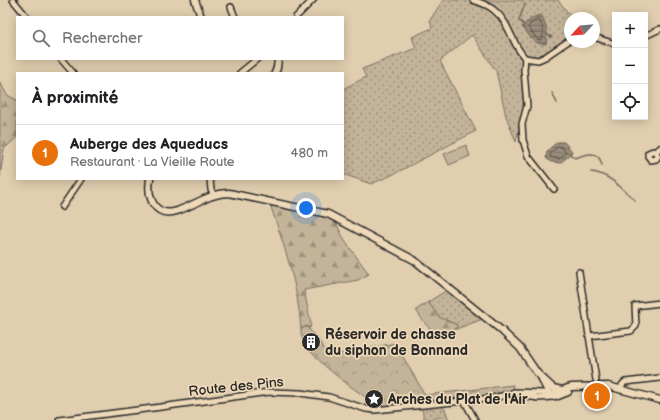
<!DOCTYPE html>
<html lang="fr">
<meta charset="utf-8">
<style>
:root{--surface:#fff;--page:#f6f6f6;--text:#202124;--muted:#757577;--line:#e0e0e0;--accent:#2b2b2b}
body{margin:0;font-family:"Balsamiq Sans",sans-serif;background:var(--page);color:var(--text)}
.controls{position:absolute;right:12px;top:12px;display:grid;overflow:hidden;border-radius:0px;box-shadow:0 2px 10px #0003}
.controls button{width:36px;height:36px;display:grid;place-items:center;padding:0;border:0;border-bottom:1px solid var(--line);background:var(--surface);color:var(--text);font:20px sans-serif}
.compass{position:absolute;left:564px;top:12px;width:36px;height:36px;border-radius:50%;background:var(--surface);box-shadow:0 2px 10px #0003;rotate:244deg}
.you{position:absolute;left:306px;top:208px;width:14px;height:14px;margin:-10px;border:3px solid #fff;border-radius:50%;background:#1a73e8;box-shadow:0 0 0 6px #1a73e833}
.badge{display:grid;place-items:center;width:26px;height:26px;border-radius:50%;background:var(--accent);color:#fff;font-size:13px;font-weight:700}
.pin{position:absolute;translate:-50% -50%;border:2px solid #fff;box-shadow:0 1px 4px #0006}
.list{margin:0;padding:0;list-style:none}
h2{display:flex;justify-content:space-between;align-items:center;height:52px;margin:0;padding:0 16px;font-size:17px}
h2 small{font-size:13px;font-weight:400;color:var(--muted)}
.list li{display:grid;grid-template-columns:26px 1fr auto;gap:12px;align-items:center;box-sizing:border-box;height:56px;padding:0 16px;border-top:1px solid var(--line)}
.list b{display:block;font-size:15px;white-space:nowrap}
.list p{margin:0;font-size:13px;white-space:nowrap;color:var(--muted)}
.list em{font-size:13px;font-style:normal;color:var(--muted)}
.icon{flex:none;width:22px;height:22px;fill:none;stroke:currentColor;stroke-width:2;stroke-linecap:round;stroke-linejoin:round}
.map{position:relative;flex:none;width:660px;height:420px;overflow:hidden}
.search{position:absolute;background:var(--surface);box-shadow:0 2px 10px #0003;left:16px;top:16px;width:328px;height:44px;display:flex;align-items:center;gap:10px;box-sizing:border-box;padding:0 14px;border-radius:0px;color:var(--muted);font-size:15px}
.panel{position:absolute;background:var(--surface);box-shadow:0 2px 10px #0003;left:16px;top:72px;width:328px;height:108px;border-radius:0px}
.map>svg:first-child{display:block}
</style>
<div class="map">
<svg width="660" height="420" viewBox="0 0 660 420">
<defs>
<pattern id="grass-dots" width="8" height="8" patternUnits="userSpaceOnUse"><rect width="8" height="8" fill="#c3b399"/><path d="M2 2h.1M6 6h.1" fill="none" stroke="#9f927d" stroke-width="1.8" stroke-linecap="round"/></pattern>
<pattern id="forest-firs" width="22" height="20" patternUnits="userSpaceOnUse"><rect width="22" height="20" fill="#c3b399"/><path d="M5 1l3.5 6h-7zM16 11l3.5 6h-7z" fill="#9f927d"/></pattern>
<pattern id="park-crowns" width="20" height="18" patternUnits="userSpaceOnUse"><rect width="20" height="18" fill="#c3b399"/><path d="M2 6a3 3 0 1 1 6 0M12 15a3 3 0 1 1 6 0" fill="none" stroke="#9f927d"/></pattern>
<pattern id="water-rules" width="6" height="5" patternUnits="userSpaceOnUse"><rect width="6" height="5" fill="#998d7a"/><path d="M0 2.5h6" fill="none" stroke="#7d7364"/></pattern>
</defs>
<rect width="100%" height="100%" fill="#e1ceaf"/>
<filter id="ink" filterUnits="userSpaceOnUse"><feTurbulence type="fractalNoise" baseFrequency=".025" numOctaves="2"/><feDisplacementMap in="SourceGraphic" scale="8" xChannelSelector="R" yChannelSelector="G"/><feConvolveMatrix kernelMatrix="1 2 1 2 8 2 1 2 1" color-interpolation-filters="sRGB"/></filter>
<g filter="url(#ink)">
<!-- grass -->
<g fill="url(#grass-dots)" stroke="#776f62">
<polygon points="443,0 558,0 572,18 570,18 570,36 521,70 524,104 516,142 506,116 496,71 472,35 440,61 476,131 392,175 371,184 343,174 343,89 366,77 362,69 416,48 412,37 432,28 430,20"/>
<polygon points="447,290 483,319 456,329 457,325 439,317 428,302"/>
<polygon points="441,406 445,409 449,420 444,420 443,417 424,420 422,408"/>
</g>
<!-- forest -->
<g fill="url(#forest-firs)" stroke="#776f62">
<polygon points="0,82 7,95 17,100 17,137 4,149 0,177"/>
<path d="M270,204L327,217L335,221L345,241L369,274L358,280L304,290L311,324L310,328L307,326L301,329C298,284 284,246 270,204Z"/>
<path d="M428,302L439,317L457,325L456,329C430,335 429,330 416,310Z"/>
</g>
<!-- park -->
<path fill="url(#park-crowns)" stroke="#776f62" d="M307,326L330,356L395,343L425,395L513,385L515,392L497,395L381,408C362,394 297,353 301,329Z"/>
<!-- garden -->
<polygon fill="#c3b399" stroke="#776f62" points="466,145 470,156 449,165 444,154"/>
<!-- water -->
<g fill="url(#water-rules)" stroke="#6d665a">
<path d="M539,15L542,16C547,26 548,33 546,44C532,45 531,36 522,27L532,18Z"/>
<polygon points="557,142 564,142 572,151 570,155 560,163 551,162 546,158 547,151"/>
</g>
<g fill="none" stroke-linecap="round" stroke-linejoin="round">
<!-- shore -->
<g stroke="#57524b" stroke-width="1">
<path d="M538,20L540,21C543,27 545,35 541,40L537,39L528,27L533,22Z"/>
<polygon points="559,146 562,147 566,153 559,159 553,158 550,156 551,153"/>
</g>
<!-- stream -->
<g stroke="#6d665a" stroke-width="1.5">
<polyline points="524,25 519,20 525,4"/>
<polyline points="546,34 552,37"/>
<polyline points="552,93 557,103"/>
<path d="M570,154L575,158C586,154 598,149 602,165"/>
<path d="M591,172C610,174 621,188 635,200"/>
</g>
<defs>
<g id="minor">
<polyline points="13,0 27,17"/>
<path d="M473,0C481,3 489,5 495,11C510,23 512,45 525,58"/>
<polyline points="231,7 235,17"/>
<polyline points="296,17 313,0"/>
<polyline points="645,36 660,29"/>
<polyline points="594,37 615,44"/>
<polyline points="525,58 524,70 527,106 522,124 523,140 528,156 554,189"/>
<polyline points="525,58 538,60 545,57 570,40"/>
<polyline points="61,59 73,73"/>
<polyline points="240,73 257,59"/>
<polyline points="656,152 658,156 656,159 651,160 648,156 648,153 653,151 656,152 660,148"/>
<polyline points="210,179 211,190 214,195"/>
<polyline points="62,207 81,179"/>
<polyline points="579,272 596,380"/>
<polyline points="589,336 631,331 636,326 635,306 660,303"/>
<polyline points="621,390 622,385 625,382 660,378"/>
<polyline points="521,395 538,398 553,397"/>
<polyline points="465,402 475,420"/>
<polyline points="59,420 161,407 269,392 300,393 329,397 366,409 375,410 493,398 510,394 514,392 544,393 550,395 562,390"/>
</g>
<g id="major">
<polyline points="195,0 201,17"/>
<polyline points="275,73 277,68 278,59"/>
<path d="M150,179C147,197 154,218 177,211C195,205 210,193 229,193L328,214L414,260L501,330L520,348L537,373L553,388L562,390L571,387L608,386L660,400"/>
<polyline points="542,380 550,395 558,396 568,392"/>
</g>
</defs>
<!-- minor casing -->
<use href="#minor" stroke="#2b2b2b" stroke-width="8"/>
<!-- major casing -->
<use href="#major" stroke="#2b2b2b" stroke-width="9"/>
<!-- minor -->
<use href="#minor" stroke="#edd8b7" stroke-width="5"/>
<!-- major -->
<use href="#major" stroke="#edd8b7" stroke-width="6"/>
</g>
</g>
<!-- icons -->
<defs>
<symbol id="building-disc" viewBox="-11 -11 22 22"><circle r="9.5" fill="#2b2b2b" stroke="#edd8b7"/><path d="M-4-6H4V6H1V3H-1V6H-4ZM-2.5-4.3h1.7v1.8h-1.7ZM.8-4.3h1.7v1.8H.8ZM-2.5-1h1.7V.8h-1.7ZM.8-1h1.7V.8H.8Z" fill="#fff"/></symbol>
<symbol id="sight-disc" viewBox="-11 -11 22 22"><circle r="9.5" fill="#2b2b2b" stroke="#edd8b7"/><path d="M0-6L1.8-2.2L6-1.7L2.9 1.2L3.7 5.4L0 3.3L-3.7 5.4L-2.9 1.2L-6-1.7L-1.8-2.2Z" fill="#fff"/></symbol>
</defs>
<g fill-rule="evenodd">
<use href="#building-disc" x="300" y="331" width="22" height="22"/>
<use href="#sight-disc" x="363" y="388" width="22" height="22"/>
</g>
<g text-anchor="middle" stroke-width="3.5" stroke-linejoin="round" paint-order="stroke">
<!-- poi labels -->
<g font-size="14" font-weight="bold" fill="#2b2b2b" stroke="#edd8b7" text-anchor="start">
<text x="325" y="339">Réservoir de chasse<tspan x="325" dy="16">du siphon de Bonnand</tspan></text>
<text x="388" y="404">Arches du Plat de l'Air</text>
</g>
<!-- street labels -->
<g font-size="14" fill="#2b2b2b" stroke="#edd8b7">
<text transform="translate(236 386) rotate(-6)" y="5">Route des Pins</text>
</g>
</g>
</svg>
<div class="controls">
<button>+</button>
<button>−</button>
<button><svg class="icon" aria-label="locate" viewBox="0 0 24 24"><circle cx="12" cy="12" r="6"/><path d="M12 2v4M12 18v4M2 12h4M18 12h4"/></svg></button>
</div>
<svg class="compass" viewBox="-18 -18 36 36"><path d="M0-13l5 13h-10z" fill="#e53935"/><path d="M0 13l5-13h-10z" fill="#757577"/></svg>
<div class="you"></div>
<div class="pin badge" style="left:597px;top:396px;background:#e8710a">1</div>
<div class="search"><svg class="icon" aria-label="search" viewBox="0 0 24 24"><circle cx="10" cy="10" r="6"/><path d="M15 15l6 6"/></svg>Rechercher</div>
<section class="panel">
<h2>À proximité<small></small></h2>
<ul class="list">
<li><span class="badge" style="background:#e8710a">1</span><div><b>Auberge des Aqueducs</b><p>Restaurant · La Vieille Route</p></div><em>480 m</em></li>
</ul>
</section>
</div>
